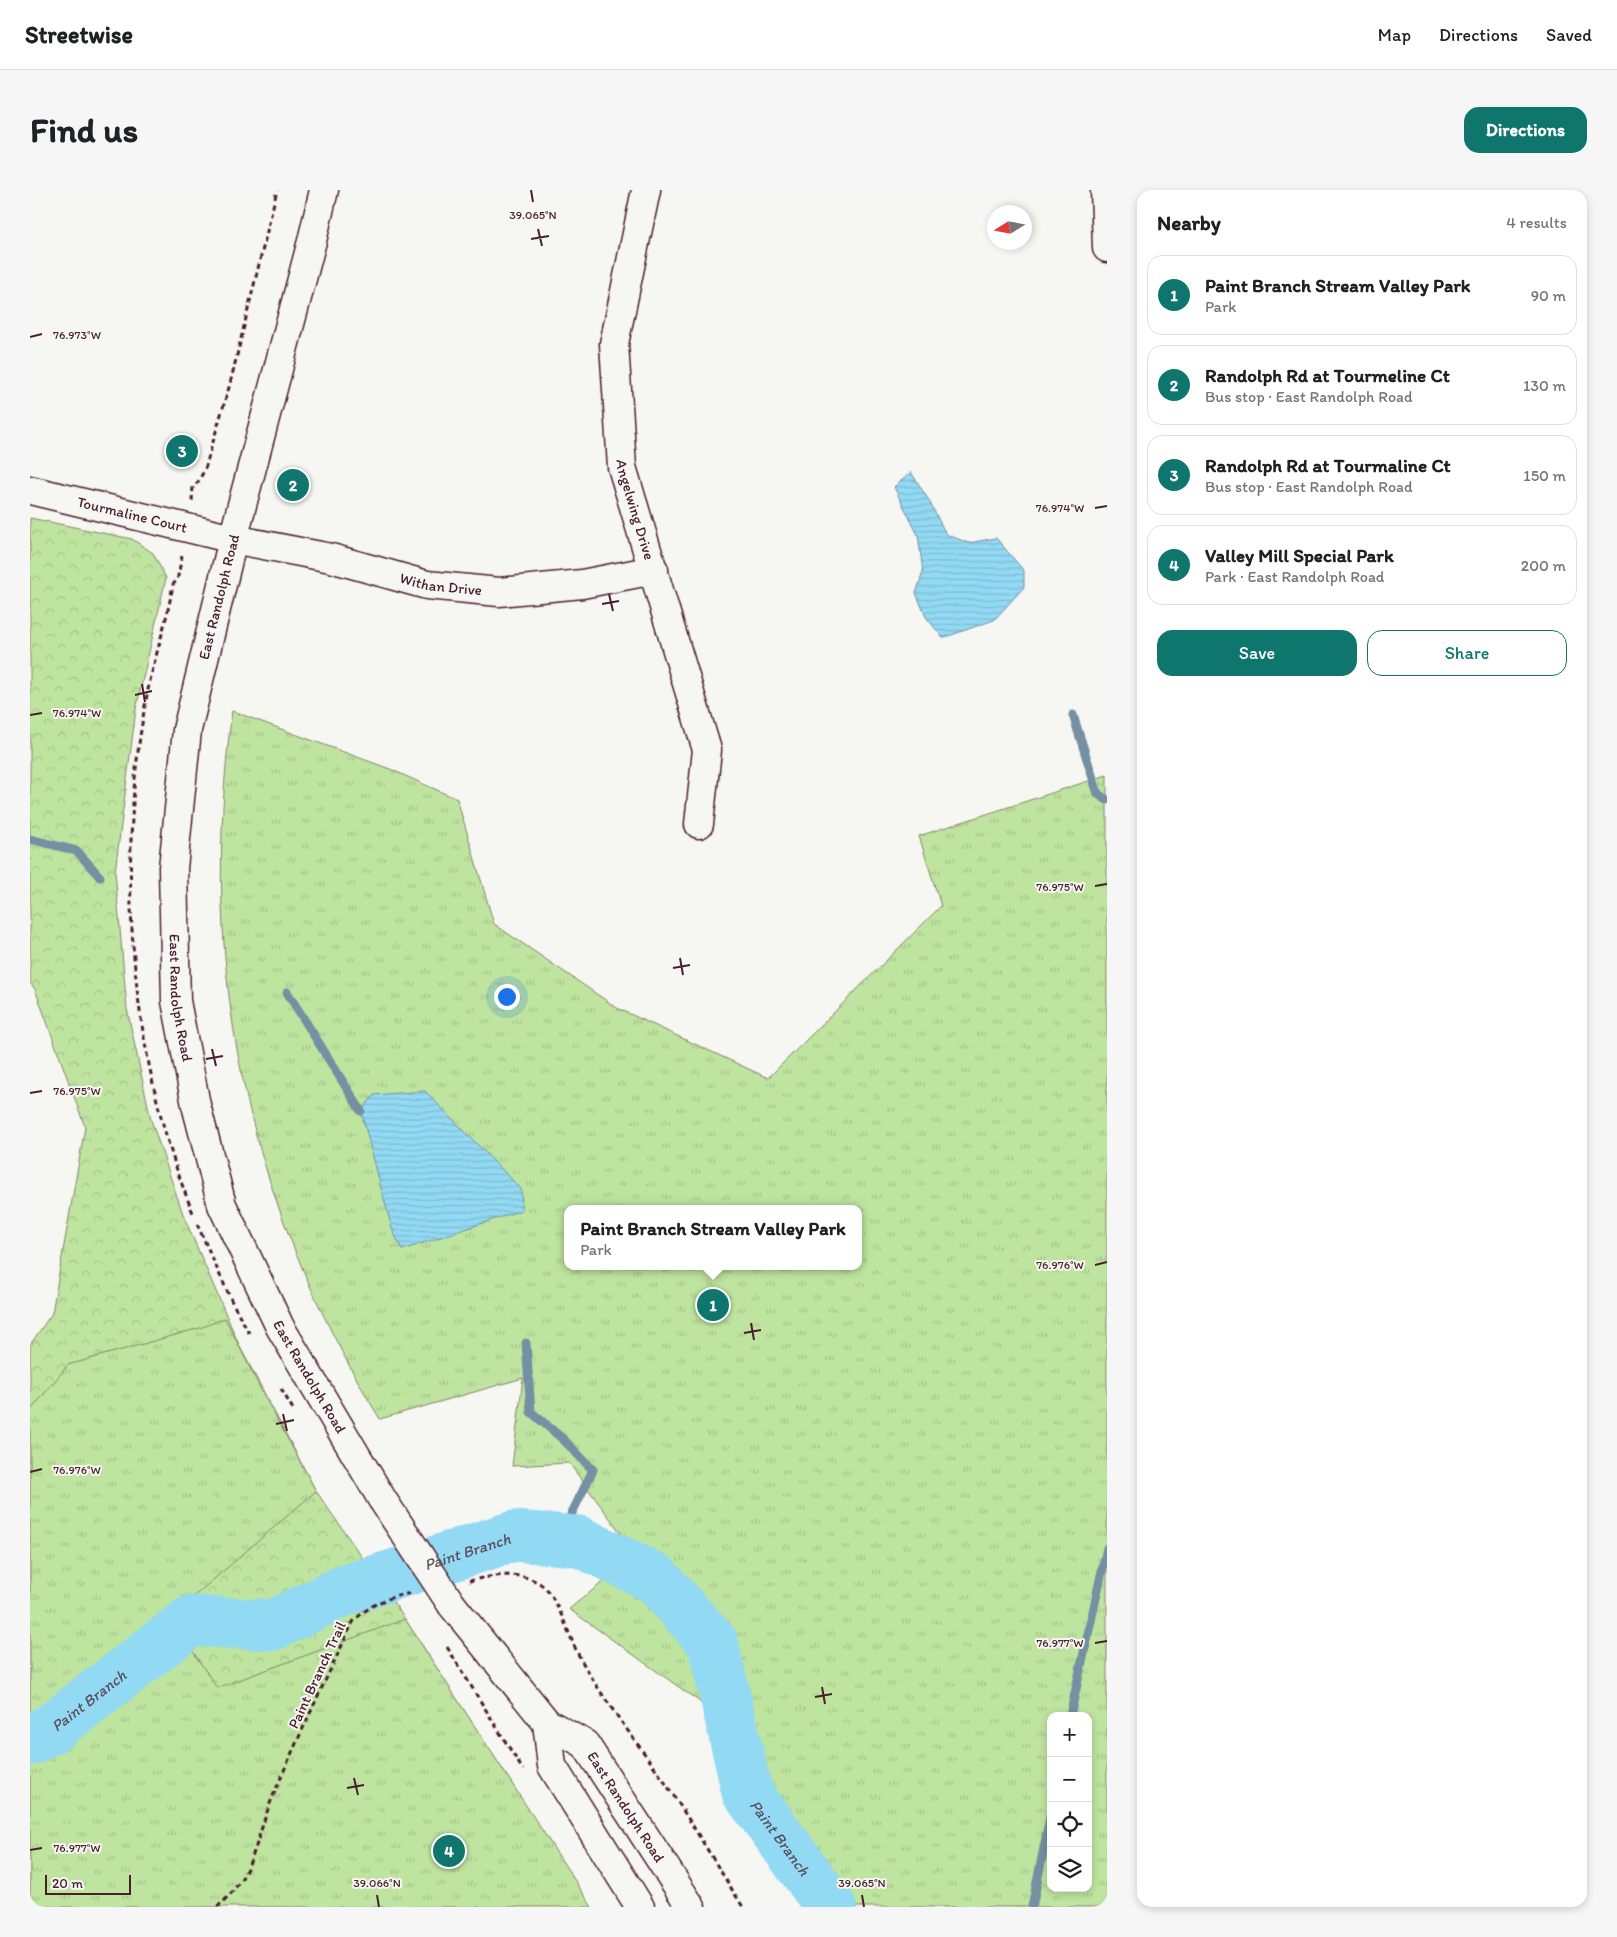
<!DOCTYPE html>
<meta charset="utf-8">
<style>
:root{--surface:#fff;--page:#f6f6f6;--text:#202124;--muted:#757577;--line:#e0e0e0;--accent:#0f766e}
body{margin:0;font-family:Itim,sans-serif;background:var(--page);color:var(--text)}
.controls{position:absolute;right:15px;bottom:15px;display:grid;overflow:hidden;border-radius:10px;box-shadow:0 2px 8px #0003}
.controls button{width:45px;height:45px;display:grid;place-items:center;padding:0;border:0;border-bottom:1px solid var(--line);background:var(--surface);color:var(--text);font:25px sans-serif}
.compass{position:absolute;left:957px;top:15px;width:45px;height:45px;border-radius:50%;background:var(--surface);box-shadow:0 2px 8px #0003;rotate:259deg}
.scale{position:absolute;left:15px;bottom:12px;width:86px;box-sizing:border-box;padding-left:5px;border:2px solid #4a1f2b;border-top:0;font-size:14px;line-height:18px;white-space:nowrap;color:#4a1f2b;-webkit-text-stroke:4px #f6f6f2;paint-order:stroke}
.you{position:absolute;left:476px;top:806px;width:18px;height:18px;margin:-12px;border:4px solid #fff;border-radius:50%;background:#1a73e8;box-shadow:0 0 0 8px #1a73e833}
.badge{display:grid;place-items:center;width:32px;height:32px;border-radius:50%;background:var(--accent);color:#fff;font-size:16px;font-weight:700}
.pin{position:absolute;translate:-50% -50%;border:2px solid #fff;box-shadow:0 1px 5px #0006}
.popup{position:absolute;left:534px;top:1015px;width:298px;height:65px;box-sizing:border-box;display:grid;place-content:center;border-radius:10px;background:var(--surface);filter:drop-shadow(0 1px 4px #0005);font-size:16px;white-space:nowrap;color:var(--muted)}
.popup b{font-size:19px;color:var(--text)}
.popup::after{content:'';position:absolute;left:50%;top:100%;margin-left:-10px;border:10px solid transparent;border-top-color:var(--surface)}
.list{margin:0;padding:0;list-style:none}
h2{display:flex;justify-content:space-between;align-items:center;height:65px;margin:0;padding:0 20px;font-size:21px}
h2 small{font-size:16px;font-weight:400;color:var(--muted)}
.list li{display:grid;grid-template-columns:32px 1fr auto;gap:15px;align-items:center;box-sizing:border-box;height:80px;margin:0 10px 10px;padding:0 10px;border:1px solid var(--line);border-radius:15px}
.list b{display:block;font-size:19px;white-space:nowrap}
.list p{margin:0;font-size:16px;white-space:nowrap;color:var(--muted)}
.list em{font-size:16px;font-style:normal;color:var(--muted)}
.actions{display:flex;gap:10px;padding:15px 20px}
.actions a{flex:1;padding:11px 0;border:1px solid var(--accent);border-radius:15px;text-align:center;font-size:18px;color:var(--accent)}
.actions .main{background:var(--accent);color:#fff}
.icon{flex:none;width:28px;height:28px;fill:none;stroke:currentColor;stroke-width:2;stroke-linecap:round;stroke-linejoin:round}
.map{position:relative;flex:none;width:1077px;height:1717px;overflow:hidden;border-radius:15px}
header{display:flex;align-items:center;gap:30px;box-sizing:border-box;height:70px;padding:0 25px;background:var(--surface);border-bottom:1px solid var(--line)}
header strong{font-size:24px}
nav{display:flex;gap:28px;margin-inline-start:auto;font-size:18px}
.intro{display:flex;align-items:center;justify-content:space-between;box-sizing:border-box;height:120px;padding:0 30px}
h1{margin:0;font-size:35px}
.button{padding:12px 22px;border-radius:15px;background:var(--accent);color:#fff;font-size:18px;font-weight:700}
main{display:flex;gap:30px;padding:0 30px}
aside{flex:1;background:var(--surface);border-radius:15px;box-shadow:0 2px 8px #0003}
.map>svg:first-child{display:block}
</style>
<header>
<strong>Streetwise</strong>
<nav><a>Map</a><a>Directions</a><a>Saved</a></nav>
</header>
<div class="intro"><h1>Find us</h1><a class="button">Directions</a></div>
<main>
<div class="map">
<svg width="1077" height="1717" viewBox="0 0 1077 1717">
<defs>
<pattern id="forest-crowns" width="20" height="18" patternUnits="userSpaceOnUse" patternTransform="scale(1.25)"><rect width="20" height="18" fill="#bee49f"/><path d="M2 6a3 3 0 1 1 6 0M12 15a3 3 0 1 1 6 0" fill="none" stroke="#a5c389"/></pattern>
<pattern id="park-tufts" width="24" height="20" patternUnits="userSpaceOnUse" patternTransform="scale(1.25)"><rect width="24" height="20" fill="#bee49f"/><path d="M3 7l-1-3M5 7V3M7 7l1-3M15 17l-1-3M17 17v-4M19 17l1-3" fill="none" stroke="#a5c389"/></pattern>
<pattern id="water-rules" width="6" height="5" patternUnits="userSpaceOnUse" patternTransform="scale(1.25)"><rect width="6" height="5" fill="#92d9f3"/><path d="M0 2.5h6" fill="none" stroke="#7fbad0"/></pattern>
</defs>
<rect width="100%" height="100%" fill="#f6f6f2"/>
<filter id="ink" filterUnits="userSpaceOnUse"><feTurbulence type="fractalNoise" baseFrequency=".02" numOctaves="2"/><feDisplacementMap in="SourceGraphic" scale="10" xChannelSelector="R" yChannelSelector="G"/><feConvolveMatrix kernelMatrix="1 2 1 2 8 2 1 2 1" color-interpolation-filters="sRGB"/></filter>
<g filter="url(#ink)">
<!-- forest -->
<polygon fill="url(#forest-crowns)" stroke="#848265" points="0,328 102,349 123,363 136,388 106,519 85,682 97,819 121,930 154,1027 210,1157 286,1301 375,1429 489,1605 0,1717 0,1155 22,1123 55,937 5,799 0,793"/>
<!-- park -->
<g fill="url(#park-tufts)" stroke="#848265" fill-rule="evenodd">
<path d="M202,521L360,579L427,609L464,734L587,818L738,888L911,716L889,646L1077,585V1717H820L670,1512L539,1419L607,1365L539,1273L482,1276L493,1188L350,1229C215,1007 168,779 202,521ZM538,1019H828V1076H538ZM1021,1526H1058V1698H1021Z"/>
<polygon points="195,1128 230,1198 286,1301 140,1427 187,1498 375,1429 562,1717 0,1717 0,1221 38,1175 170,1138"/>
</g>
<!-- water -->
<g fill="url(#water-rules)" stroke="#758fa3">
<polygon points="881,282 898,309 916,344 938,353 966,348 994,381 994,397 964,430 913,448 896,427 886,403 893,382 888,345 864,297"/>
<polygon points="395,901 491,999 492,1020 372,1060 362,1039 331,921 344,905"/>
</g>
<g fill="none" stroke-linecap="round" stroke-linejoin="round">
<!-- stream -->
<g stroke="#758fa3" stroke-width="9">
<polyline points="1043,525 1068,604 1077,610"/>
<polyline points="0,649 47,661 70,687"/>
<polyline points="257,802 331,921"/>
<polyline points="496,1153 501,1222 534,1250 563,1280 539,1329 522,1349"/>
<polyline points="1040,1526 1077,1358"/>
<polyline points="1002,1717 1021,1623"/>
</g>
<!-- river -->
<path stroke="#92d9f3" stroke-width="51" id="s1" d="M0,1550L21,1539L161,1431L243,1435L313,1401L484,1346L548,1351L625,1388L683,1453L717,1602L801,1717"/>
<defs>
<g id="minor">
<path id="s2" d="M616,0L584,154L592,277L677,560L669,634"/>
<polyline points="1075,0 1077,58"/>
<path id="s3" d="M0,300L203,349L301,368L397,395L469,402L552,394L624,380"/>
</g>
<g id="major">
<path id="s4" d="M294,0L282,51L203,349L157,540L143,678L146,811L166,915L192,1015L250,1137L352,1309"/>
<path id="s5" d="M422,1415L517,1533L555,1554L661,1717"/>
<polyline points="517,1533 522,1576 610,1717"/>
</g>
</defs>
<!-- minor casing -->
<use href="#minor" stroke="#4a1f2b" stroke-width="31"/>
<!-- major casing -->
<use href="#major" stroke="#4a1f2b" stroke-width="31"/>
<!-- path -->
<g stroke="#4a1f2b" stroke-width="3" stroke-dasharray="5 4" stroke-linecap="butt">
<polyline points="162,311 163,297 168,292 175,279 200,194 247,0"/>
<path d="M152,366L147,391L143,394C137,432 124,468 117,505C85,672 99,866 163,1023"/>
<polyline points="167,1034 202,1112 219,1143"/>
<polyline points="251,1199 263,1219"/>
<path d="M439,1391C461,1386 487,1380 509,1393C526,1403 538,1443 547,1462C568,1503 603,1547 630,1585C659,1628 685,1673 713,1717"/>
<polyline points="417,1457 493,1580"/>
<path d="M187,1717C224,1687 226,1647 243,1606C268,1547 296,1489 323,1432C341,1413 356,1408 381,1403"/>
</g>
<!-- minor -->
<use href="#minor" stroke="#f6f6f2" stroke-width="28"/>
<!-- major -->
<use href="#major" stroke="#f6f6f2" stroke-width="28"/>
<defs>
<polyline id="major-bridge" points="352,1309 422,1415"/>
</defs>
<!-- major-bridge casing -->
<use href="#major-bridge" stroke="#4a1f2b" stroke-width="31" stroke-linecap="butt"/>
<!-- major-bridge -->
<use href="#major-bridge" stroke="#f6f6f2" stroke-width="28"/>
</g>
</g>
<!-- ticks -->
<path fill="none" stroke="#4a1f2b" stroke-width="2" d="M501,0L503,12M508,39L512,56M501,49L519,46M0,147L12,144M1065,318L1077,316M579,404L583,421M572,414L589,411M112,494L115,512M105,505L122,501M0,525L12,523M1065,696L1077,694M650,768L653,785M643,778L660,775M182,859L186,876M176,869L193,866M0,903L12,901M1065,1075L1077,1072M721,1133L724,1150M714,1143L731,1140M253,1224L257,1241M246,1234L264,1230M0,1282L12,1279M1065,1453L1077,1451M792,1497L795,1514M785,1507L802,1504M324,1588L328,1605M317,1598L334,1595M0,1660L12,1658M347,1705L349,1717M832,1705L834,1717"/>
<g text-anchor="middle" stroke-width="4" stroke-linejoin="round" paint-order="stroke">
<!-- street labels -->
<g font-size="15" fill="#4a1f2b" stroke="#f6f6f2">
<text dy="5" stroke="none"><textPath href="#s2" startOffset="325">Angelwing Drive</textPath></text>
<text dy="5" stroke="none"><textPath href="#s3" startOffset="105">Tourmaline Court</textPath></text>
<text dy="5" stroke="none"><textPath href="#s3" startOffset="422">Withan Drive</textPath></text>
<text transform="translate(189 407) rotate(-76)" y="5">East Randolph Road</text>
<text dy="5" stroke="none"><textPath href="#s4" startOffset="826">East Randolph Road</textPath></text>
<text dy="5" stroke="none"><textPath href="#s4" startOffset="1231">East Randolph Road</textPath></text>
<text transform="translate(287 1485) rotate(-65)" y="5">Paint Branch Trail</text>
<text dy="5" stroke="none"><textPath href="#s5" startOffset="270">East Randolph Road</textPath></text>
</g>
<!-- water labels -->
<g font-size="16" font-style="italic" fill="#5c4e5d" stroke="#f6f6f2">
<text dy="6" stroke="none"><textPath href="#s1" startOffset="491">Paint Branch</textPath></text>
<text dy="6" stroke="none"><textPath href="#s1" startOffset="71">Paint Branch</textPath></text>
<text dy="6" stroke="none"><textPath href="#s1" startOffset="986">Paint Branch</textPath></text>
</g>
</g>
<g font-size="12" text-anchor="middle" fill="#4a1f2b" stroke="#f6f6f2" stroke-width="4" stroke-linejoin="round" paint-order="stroke">
<text x="503" y="29">39.065°N</text>
<text x="47" y="149">76.973°W</text>
<text x="1030" y="322">76.974°W</text>
<text x="47" y="527">76.974°W</text>
<text x="1030" y="701">76.975°W</text>
<text x="47" y="905">76.975°W</text>
<text x="1030" y="1079">76.976°W</text>
<text x="47" y="1284">76.976°W</text>
<text x="1030" y="1457">76.977°W</text>
<text x="47" y="1662">76.977°W</text>
<text x="347" y="1697">39.066°N</text>
<text x="832" y="1697">39.065°N</text>
</g>
</svg>
<div class="controls">
<button>+</button>
<button>−</button>
<button><svg class="icon" aria-label="locate" viewBox="0 0 24 24"><circle cx="12" cy="12" r="6"/><path d="M12 2v4M12 18v4M2 12h4M18 12h4"/></svg></button>
<button><svg class="icon" aria-label="layers" viewBox="0 0 24 24"><path d="M12 4l9 5-9 5-9-5zM3 14l9 5 9-5"/></svg></button>
</div>
<svg class="compass" viewBox="-18 -18 36 36"><path d="M0-13l5 13h-10z" fill="#e53935"/><path d="M0 13l5-13h-10z" fill="#757577"/></svg>
<div class="scale">20 m</div>
<div class="you"></div>
<div class="pin badge" style="left:683px;top:1115px">1</div>
<div class="popup"><b>Paint Branch Stream Valley Park</b>Park</div>
<div class="pin badge" style="left:263px;top:295px">2</div>
<div class="pin badge" style="left:152px;top:261px">3</div>
<div class="pin badge" style="left:419px;top:1661px">4</div>
</div>
<aside>
<h2>Nearby<small>4 results</small></h2>
<ul class="list">
<li><span class="badge">1</span><div><b>Paint Branch Stream Valley Park</b><p>Park</p></div><em>90 m</em></li>
<li><span class="badge">2</span><div><b>Randolph Rd at Tourmeline Ct</b><p>Bus stop · East Randolph Road</p></div><em>130 m</em></li>
<li><span class="badge">3</span><div><b>Randolph Rd at Tourmaline Ct</b><p>Bus stop · East Randolph Road</p></div><em>150 m</em></li>
<li><span class="badge">4</span><div><b>Valley Mill Special Park</b><p>Park · East Randolph Road</p></div><em>200 m</em></li>
</ul>
<div class="actions"><a class="main">Save</a><a>Share</a></div>
</aside>
</main>
